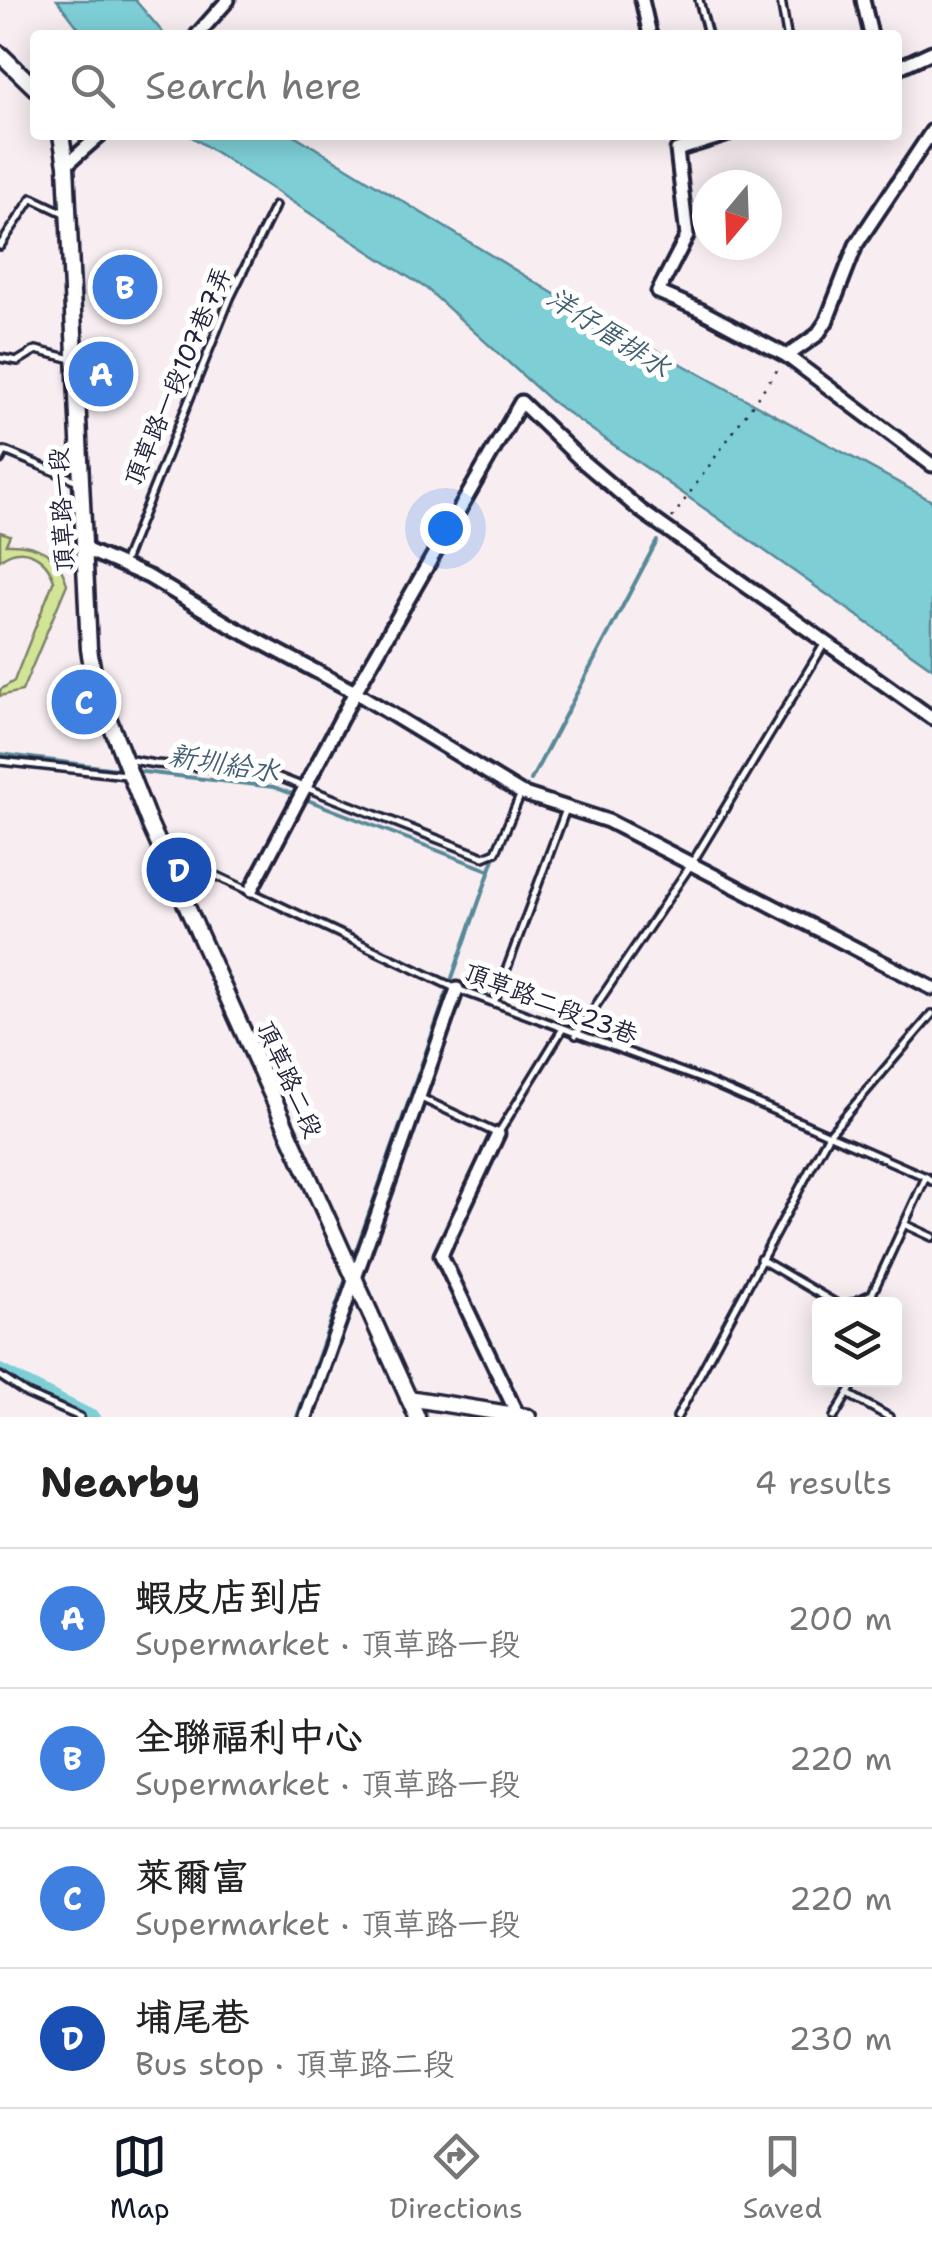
<!DOCTYPE html>
<meta charset="utf-8">
<style>
:root{--surface:#fff;--page:#f6f6f6;--text:#222;--muted:#767676;--line:#e0e0e0;--accent:#111827}
body{margin:0;font-family:"Shantell Sans","LXGW WenKai TC",sans-serif;background:var(--page);color:var(--text)}
.controls{position:absolute;right:30px;bottom:30px;display:grid;overflow:hidden;border-radius:10px;box-shadow:0 5px 25px #0003}
.controls button{width:90px;height:90px;display:grid;place-items:center;padding:0;border:0;border-bottom:2px solid var(--line);background:var(--surface);color:var(--text);font:50px sans-serif}
.compass{position:absolute;left:692px;top:170px;width:90px;height:90px;border-radius:50%;background:var(--surface);box-shadow:0 5px 25px #0003;rotate:199deg}
.you{position:absolute;left:445px;top:528px;width:35px;height:35px;margin:-25px;border:8px solid #fff;border-radius:50%;background:#1a73e8;box-shadow:0 0 0 15px #1a73e833}
.badge{display:grid;place-items:center;width:65px;height:65px;border-radius:50%;background:var(--accent);color:#fff;font-size:32px;font-weight:700}
.pin{position:absolute;translate:-50% -50%;border:5px solid #fff;box-shadow:0 2px 10px #0006}
.list{margin:0;padding:0;list-style:none}
h2{display:flex;justify-content:space-between;align-items:center;height:130px;margin:0;padding:0 40px;font-size:42px}
h2 small{font-size:32px;font-weight:400;color:var(--muted)}
.list li{display:grid;grid-template-columns:65px 1fr auto;gap:30px;align-items:center;box-sizing:border-box;height:140px;padding:0 40px;border-top:2px solid var(--line)}
.list b{display:block;font-size:38px;white-space:nowrap}
.list p{margin:0;font-size:32px;white-space:nowrap;color:var(--muted)}
.list em{font-size:32px;font-style:normal;color:var(--muted)}
.icon{flex:none;width:55px;height:55px;fill:none;stroke:currentColor;stroke-width:2;stroke-linecap:round;stroke-linejoin:round}
.map{position:relative;flex:none;width:932px;height:1417px;overflow:hidden}
.search{position:absolute;background:var(--surface);box-shadow:0 5px 25px #0003;left:30px;right:30px;top:30px;height:110px;display:flex;align-items:center;gap:25px;box-sizing:border-box;padding:0 35px;border-radius:10px;color:var(--muted);font-size:38px}
.sheet{height:690px;background:var(--surface)}
nav{display:flex;justify-content:space-around;align-items:center;box-sizing:border-box;height:140px;border-top:2px solid var(--line);background:var(--surface);font-size:28px;color:var(--muted)}
nav a{display:grid;justify-items:center;gap:5px}
nav .on{color:var(--accent)}
.map>svg:first-child{display:block}
</style>
<div class="map">
<svg width="932" height="1417" viewBox="0 0 932 1417">
<rect width="100%" height="100%" fill="#f8eef2"/>
<filter id="ink" filterUnits="userSpaceOnUse"><feTurbulence type="fractalNoise" baseFrequency=".01" numOctaves="2"/><feDisplacementMap in="SourceGraphic" scale="20" xChannelSelector="R" yChannelSelector="G"/><feConvolveMatrix kernelMatrix="1 2 1 2 8 2 1 2 1" color-interpolation-filters="sRGB"/></filter>
<g filter="url(#ink)">
<!-- green -->
<path fill="#d4e497" stroke="#7b8369" stroke-width="2.5" d="M0,532L10,535L6,544C36,543 58,553 67,584L22,691L0,696V690L14,681L54,580C46,556 21,542 0,560Z"/>
<!-- water -->
<g fill="#7eced6" stroke="#598998" stroke-width="2.5">
<polygon points="57,0 135,0 165,35 84,35"/>
<polygon points="189,135 294,135 561,298 932,501 932,668 551,401 427,289"/>
</g>
<g fill="none" stroke-linecap="round" stroke-linejoin="round">
<!-- stream -->
<g stroke="#598998" stroke-width="4">
<polyline points="0,754 124,770"/>
<polyline points="134,771 274,787 488,870"/>
<polyline points="531,780 657,541"/>
<polyline points="353,1259 496,853"/>
<polyline points="297,1417 348,1273"/>
</g>
<!-- canal -->
<polyline stroke="#7eced6" stroke-width="12" points="0,1370 94,1417"/>
<defs>
<g id="service">
<polyline points="699,0 708,35"/>
<polyline points="781,0 787,35"/>
<polyline points="0,246 32,198 64,213"/>
<polyline points="0,358 18,361 36,350 72,359"/>
<polyline points="0,460 5,451 80,482"/>
<polyline points="123,564 230,298 275,206"/>
<polyline points="126,759 155,764 263,771 484,857 496,852 520,796"/>
<polyline points="0,761 126,775"/>
<polyline points="170,864 183,860 457,989 706,1081 926,1177"/>
<polyline points="494,1003 566,809"/>
<polyline points="576,1035 692,863 825,643"/>
<polyline points="421,1098 498,1134 562,1030"/>
<polyline points="904,1224 932,1237"/>
<polyline points="760,1259 837,1304"/>
<polyline points="849,1304 872,1294 926,1177 932,1181"/>
<polyline points="0,1376 27,1394 80,1417"/>
<polyline points="848,1394 889,1417"/>
<polyline points="677,1417 828,1136 932,1014"/>
<polyline points="834,1417 856,1380"/>
</g>
<g id="minor">
<polyline points="642,0 650,35"/>
<polyline points="863,0 871,35"/>
<polyline points="197,35 228,0"/>
<polyline points="897,68 932,52"/>
<polyline points="726,135 677,150 687,236 658,292 700,310 787,356 932,465"/>
<polyline points="66,165 100,135"/>
<polyline points="787,356 817,335 826,322 856,245 932,131"/>
<polyline points="87,550 149,577 231,626 355,692 521,793 608,821 932,988"/>
<polyline points="251,890 355,692 521,402 581,460 640,510 932,718"/>
<polyline points="498,1134 441,1255 518,1416"/>
<polyline points="306,1417 457,989"/>
</g>
<g id="tertiary">
<polyline points="0,54 35,88"/>
<polyline points="61,135 66,165 89,649 95,684 150,825 417,1417"/>
<polyline points="408,1398 528,1417"/>
</g>
</defs>
<!-- service casing -->
<use href="#service" stroke="#22223b" stroke-width="12"/>
<!-- minor casing -->
<use href="#minor" stroke="#22223b" stroke-width="19"/>
<!-- tertiary casing -->
<use href="#tertiary" stroke="#22223b" stroke-width="21"/>
<!-- path -->
<polyline stroke="#22223b" stroke-width="2.5" stroke-dasharray="2.5 8" stroke-linecap="butt" points="672,518 780,366"/>
<!-- service -->
<use href="#service" stroke="#fff" stroke-width="5"/>
<!-- minor -->
<use href="#minor" stroke="#fff" stroke-width="11"/>
<!-- tertiary -->
<use href="#tertiary" stroke="#fff" stroke-width="14"/>
</g>
</g>
<g text-anchor="middle" stroke-width="10" stroke-linejoin="round" paint-order="stroke">
<!-- street labels -->
<g font-size="25" fill="#22223b" stroke="#fff">
<text transform="translate(177 376) rotate(-67)" y="9">頂草路一段107巷7弄</text>
<text transform="translate(61 510) rotate(-93)" y="9">頂草路一段</text>
<text transform="translate(551 1003) rotate(21)" y="9">頂草路二段23巷</text>
<text transform="translate(290 1079) rotate(66)" y="9">頂草路二段</text>
</g>
<!-- water labels -->
<g font-size="28" font-style="italic" fill="#425e71" stroke="#fff">
<text transform="translate(609 332) rotate(33)" y="10">洋仔厝排水</text>
<text transform="translate(224 763) rotate(9)" y="10">新圳給水</text>
</g>
</g>
</svg>
<div class="controls">
<button><svg class="icon" aria-label="layers" viewBox="0 0 24 24"><path d="M12 4l9 5-9 5-9-5zM3 14l9 5 9-5"/></svg></button>
</div>
<svg class="compass" viewBox="-18 -18 36 36"><path d="M0-13l5 13h-10z" fill="#e53935"/><path d="M0 13l5-13h-10z" fill="#767676"/></svg>
<div class="you"></div>
<div class="pin badge" style="left:101px;top:374px;background:#3f7fe0">A</div>
<div class="pin badge" style="left:125px;top:287px;background:#3f7fe0">B</div>
<div class="pin badge" style="left:84px;top:702px;background:#3f7fe0">C</div>
<div class="pin badge" style="left:179px;top:870px;background:#1a4fb4">D</div>
<div class="search"><svg class="icon" aria-label="search" viewBox="0 0 24 24"><circle cx="10" cy="10" r="6"/><path d="M15 15l6 6"/></svg>Search here</div>
</div>
<section class="sheet">
<h2>Nearby<small>4 results</small></h2>
<ul class="list">
<li><span class="badge" style="background:#3f7fe0">A</span><div><b>蝦皮店到店</b><p>Supermarket · 頂草路一段</p></div><em>200 m</em></li>
<li><span class="badge" style="background:#3f7fe0">B</span><div><b>全聯福利中心</b><p>Supermarket · 頂草路一段</p></div><em>220 m</em></li>
<li><span class="badge" style="background:#3f7fe0">C</span><div><b>萊爾富</b><p>Supermarket · 頂草路一段</p></div><em>220 m</em></li>
<li><span class="badge" style="background:#1a4fb4">D</span><div><b>埔尾巷</b><p>Bus stop · 頂草路二段</p></div><em>230 m</em></li>
</ul>
</section>
<nav>
<a class="on"><svg class="icon" aria-label="map" viewBox="0 0 24 24"><path d="M3 6l6-2 6 2 6-2v14l-6 2-6-2-6 2zM9 4v14M15 6v14"/></svg>Map</a>
<a><svg class="icon" aria-label="directions" viewBox="0 0 24 24"><path d="M12 3l9 9-9 9-9-9zM9 14v-3h6M13 9l2 2-2 2"/></svg>Directions</a>
<a><svg class="icon" aria-label="saved" viewBox="0 0 24 24"><path d="M7 4h10v16l-5-4-5 4z"/></svg>Saved</a>
</nav>
